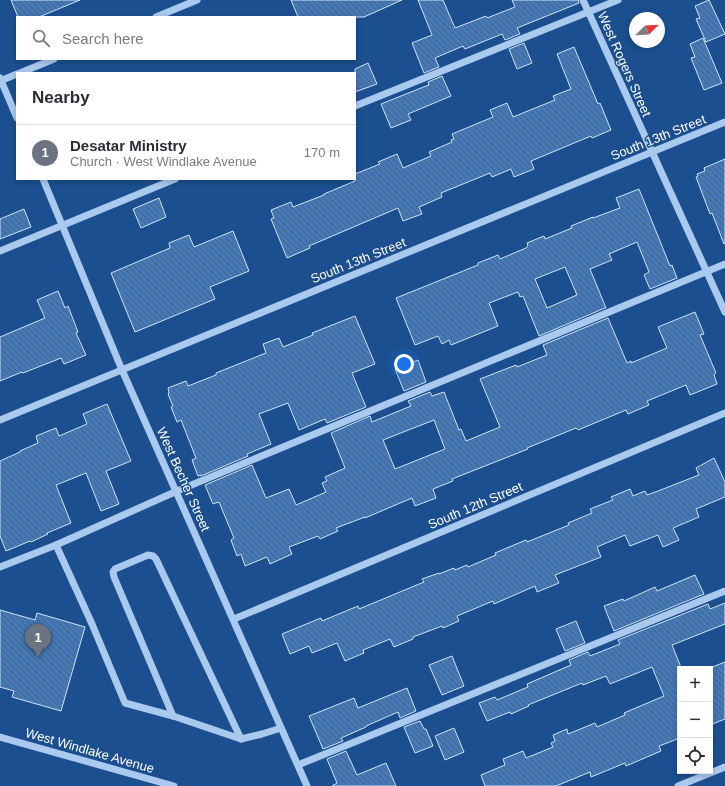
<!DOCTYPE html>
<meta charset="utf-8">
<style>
:root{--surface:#fff;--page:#f2f2f3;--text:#2b2b33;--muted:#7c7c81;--line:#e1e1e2;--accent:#ea580c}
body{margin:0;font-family:Arial,sans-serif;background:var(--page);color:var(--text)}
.controls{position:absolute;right:12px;bottom:12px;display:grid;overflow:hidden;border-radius:0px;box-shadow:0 2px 6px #0003}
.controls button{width:36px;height:36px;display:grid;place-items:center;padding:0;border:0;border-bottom:1px solid var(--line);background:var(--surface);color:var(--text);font:20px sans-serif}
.compass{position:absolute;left:629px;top:12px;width:36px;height:36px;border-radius:50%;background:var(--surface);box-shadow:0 2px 6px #0003;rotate:66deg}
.you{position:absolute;left:404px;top:364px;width:14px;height:14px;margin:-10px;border:3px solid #fff;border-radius:50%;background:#1a73e8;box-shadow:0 0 0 6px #1a73e833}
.badge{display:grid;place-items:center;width:26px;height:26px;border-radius:50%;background:var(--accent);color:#fff;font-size:13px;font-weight:700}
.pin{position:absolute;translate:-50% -33px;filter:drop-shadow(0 1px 2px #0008)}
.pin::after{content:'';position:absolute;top:21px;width:14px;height:12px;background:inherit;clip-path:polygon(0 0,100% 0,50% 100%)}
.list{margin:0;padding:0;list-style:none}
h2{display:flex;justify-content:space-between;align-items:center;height:52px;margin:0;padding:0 16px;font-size:17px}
h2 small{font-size:13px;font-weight:400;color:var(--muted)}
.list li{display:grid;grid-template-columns:26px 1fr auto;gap:12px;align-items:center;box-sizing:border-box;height:56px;padding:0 16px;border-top:1px solid var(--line)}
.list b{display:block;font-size:15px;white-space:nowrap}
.list p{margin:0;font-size:13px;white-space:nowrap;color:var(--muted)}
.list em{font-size:13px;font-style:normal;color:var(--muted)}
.icon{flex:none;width:22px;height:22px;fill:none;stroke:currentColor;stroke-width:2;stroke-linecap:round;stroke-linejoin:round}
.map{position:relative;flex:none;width:725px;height:786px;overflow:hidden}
.search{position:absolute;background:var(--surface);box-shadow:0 2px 6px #0003;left:16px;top:16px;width:340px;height:44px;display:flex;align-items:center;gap:10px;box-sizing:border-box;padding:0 14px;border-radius:0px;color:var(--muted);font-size:15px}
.panel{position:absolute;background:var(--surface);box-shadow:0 2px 6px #0003;left:16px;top:72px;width:340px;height:108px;border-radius:0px}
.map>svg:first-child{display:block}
</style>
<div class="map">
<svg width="725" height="786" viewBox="0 0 725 786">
<defs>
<pattern id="building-back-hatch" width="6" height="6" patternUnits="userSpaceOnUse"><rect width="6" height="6" fill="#4478b7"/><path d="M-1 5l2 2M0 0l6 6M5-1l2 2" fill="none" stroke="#486282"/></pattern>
</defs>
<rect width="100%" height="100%" fill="#1b4f8f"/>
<!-- building -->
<g fill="url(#building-back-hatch)" stroke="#cfe3fa" fill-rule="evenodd">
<polygon points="11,0 80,0 39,17 18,17"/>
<polygon points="291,0 402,0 364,17 298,17"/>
<polygon points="418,0 443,0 455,28 486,16 487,18 515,7 512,0 578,0 579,3 517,28 520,34 505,40 502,34 465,49 463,46 435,58 439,67 424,73 412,43 432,35"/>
<polygon points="709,0 725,34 706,42 696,19 700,18 695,6"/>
<polygon points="703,38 722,83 704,90 691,58 695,57 690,44"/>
<polygon points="524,43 532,63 517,69 509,49"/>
<polygon points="574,47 598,104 600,103 611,130 592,138 591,136 531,161 534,169 514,177 511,169 492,177 490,173 441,193 442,197 419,207 422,214 403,221 398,208 309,246 310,248 287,258 271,219 274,218 271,210 291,202 293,207 324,195 324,194 355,181 355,174 380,164 378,162 397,154 403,168 431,156 429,152 452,142 451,140 454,139 452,134 493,117 490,110 507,103 513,117 555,100 553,96 571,89 557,54"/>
<polygon points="368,63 377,84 355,92 355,69"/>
<polygon points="442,76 451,96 408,114 411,120 391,128 381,104 426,86 429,85 428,82"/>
<polygon points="725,159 725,244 724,244 712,213 710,214 696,177 698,176 697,174 705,171 704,168"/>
<path d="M639,189L670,266L672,265L677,278L650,289L644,275L649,272L637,242L609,254L612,260L590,269L606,308H605L539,336L523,296L520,297L518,292L489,303L498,326L451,345L449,340L442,344L438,336L415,345L396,298L478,265V263L498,255L500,259L526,248L528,246L527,243L544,236L545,239L572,228L571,226L593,217V218L620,208L616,198ZM565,267L577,295L547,308L535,279Z"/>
<polygon points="159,198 166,217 141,228 133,209"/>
<polygon points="24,209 31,227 0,239 0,219"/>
<polygon points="233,231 249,271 210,287 215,299 135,332 111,273 170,248 169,243 189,235 194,247"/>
<polygon points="58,291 65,308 68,306 78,332 76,333 86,355 64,364 61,358 23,373 22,372 0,381 0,337 45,318 37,300"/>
<path d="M695,312L704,334L700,335L716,373L714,375L717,384L690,395L686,385L647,401L649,405L628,414L626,410L578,430L576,428L527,448L528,449L452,479L453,481L433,489L436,498L415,506L412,498L365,518V517L336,528L338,531L320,539L318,536L289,547L292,554L270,564L267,557L245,566L241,554L237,556L231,540L234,538L219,502L213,504L205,485L252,465L266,498L289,489L296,505L326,492L322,483L327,481L325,477L345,468L331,433L370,416L372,422L411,406L408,401L430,392L432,396L444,392L459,430L461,429L466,441L500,427L480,379L516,365L517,367L547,355L543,345L608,318L627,363L631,361V363L667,348L658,327ZM434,420L445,449L395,469L383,440Z"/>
<polygon points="355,316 375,364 352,373 366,407 327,423 325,419 299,430 288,403 259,414 271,444 247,454 248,456 201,476 201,475 198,476 192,460 196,458 181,420 177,422 171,407 173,406 168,394 169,393 168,388 186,381 188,386 216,375 216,373 266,353 263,344 279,338 283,347 313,335 312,333"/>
<polygon points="418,360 426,382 404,391 395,369"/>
<polygon points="107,404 131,461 106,471 119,504 101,511 86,473 56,485 71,523 47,533 48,534 31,542 30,541 6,551 0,536 0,461 20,452 20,451 38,443 36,436 56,428 59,436 87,424 83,414"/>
<polygon points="714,458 725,482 725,497 696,509 699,517 673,528 679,540 663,547 658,535 630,546 625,535 597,547 601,557 555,575 559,583 537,592 535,586 494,604 493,601 457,616 459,621 443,628 442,626 413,637 413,639 394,647 390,639 363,650 364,653 345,661 337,643 312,653 309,646 290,654 282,634 321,618 322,621 358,606 359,609 424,582 422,579 439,573 439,574 454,568 455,570 467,565 468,567 496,555 495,553 526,540 527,542 569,525 568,523 592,513 590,509 613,500 611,497 630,489 633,496 645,491 647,495 658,491 699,475 696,468"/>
<polygon points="695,575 704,594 614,631 604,606 623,599 624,601 655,587 657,591"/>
<polygon points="725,603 725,624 672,645 680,665 680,738 659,746 661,751 626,766 625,763 591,777 590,772 556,786 485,786 481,775 505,765 503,759 523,751 526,758 553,747 551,743 555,741 553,735 567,729 568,734 595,723 597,727 625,715 624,713 664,696 652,667 610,684 606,676 583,685 582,683 528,705 529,706 511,714 510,712 487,721 479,703 495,697 497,700 528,687 527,684 571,665 569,660 588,652 590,656 620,644 618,640 708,604 710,609"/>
<polygon points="0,610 35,620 37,613 85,627 61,711 12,697 14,691 0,687"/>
<polygon points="576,621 585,643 565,651 556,629"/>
<polygon points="452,656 464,686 442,695 429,665"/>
<polygon points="725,662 725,719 710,725 710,668"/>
<polygon points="407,688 416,711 400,718 398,712 366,726 366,727 341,738 343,741 323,749 309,716 354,698 358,708"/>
<polygon points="420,721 424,729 426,729 433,746 415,753 404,727"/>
<polygon points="454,728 464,752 445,760 435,736"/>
<polygon points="346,751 357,775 386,763 396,786 332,786 337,783 327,759"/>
</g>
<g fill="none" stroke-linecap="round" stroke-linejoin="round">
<!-- minor -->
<g stroke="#a9c9ee" stroke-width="7">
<polyline points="583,0 725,312"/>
<polyline points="156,17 197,0"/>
<polyline points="20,73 54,59"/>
<polyline points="0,78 17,118"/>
<polyline points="0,81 17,74"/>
<polyline points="355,106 618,0"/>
<polyline points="43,179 122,370 307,786"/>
<polyline points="0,251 175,179"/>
<polyline points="0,420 725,122"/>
<polyline points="56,545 92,624 125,703 173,716 241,739 262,734 281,728"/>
<polyline points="0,567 56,545 177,491 725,264"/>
<polyline points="234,619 725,413"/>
<polyline points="173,716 114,577 113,572 115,569 148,555 153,556 156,559 241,739"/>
<polyline points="0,737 174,786"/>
<polyline points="298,765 725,591"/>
<polyline points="678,786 725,767"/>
</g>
</g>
<g text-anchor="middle" stroke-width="3" stroke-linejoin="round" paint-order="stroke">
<!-- street labels -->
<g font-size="13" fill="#fff" stroke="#1b4f8f">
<text transform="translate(625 64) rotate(66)" y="5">West Rogers Street</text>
<text transform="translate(658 137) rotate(-22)" y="5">South 13th Street</text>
<text transform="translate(358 260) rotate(-22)" y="5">South 13th Street</text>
<text transform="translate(184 479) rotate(66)" y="5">West Becher Street</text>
<text transform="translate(475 505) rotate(-23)" y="5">South 12th Street</text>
<text transform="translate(90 750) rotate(16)" y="5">West Windlake Avenue</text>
</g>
</g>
</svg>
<div class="controls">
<button>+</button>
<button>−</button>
<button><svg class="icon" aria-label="locate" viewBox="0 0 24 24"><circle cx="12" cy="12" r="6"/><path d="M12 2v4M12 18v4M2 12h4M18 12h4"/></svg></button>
</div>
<svg class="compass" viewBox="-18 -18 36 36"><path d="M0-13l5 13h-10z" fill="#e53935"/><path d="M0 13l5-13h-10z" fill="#7c7c81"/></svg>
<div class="you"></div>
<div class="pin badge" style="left:38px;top:657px;background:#6b7280">1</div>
<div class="search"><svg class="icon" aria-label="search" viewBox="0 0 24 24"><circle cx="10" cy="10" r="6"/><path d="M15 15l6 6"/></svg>Search here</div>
<section class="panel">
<h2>Nearby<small></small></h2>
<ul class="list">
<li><span class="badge" style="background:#6b7280">1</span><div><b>Desatar Ministry</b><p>Church · West Windlake Avenue</p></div><em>170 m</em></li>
</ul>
</section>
</div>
